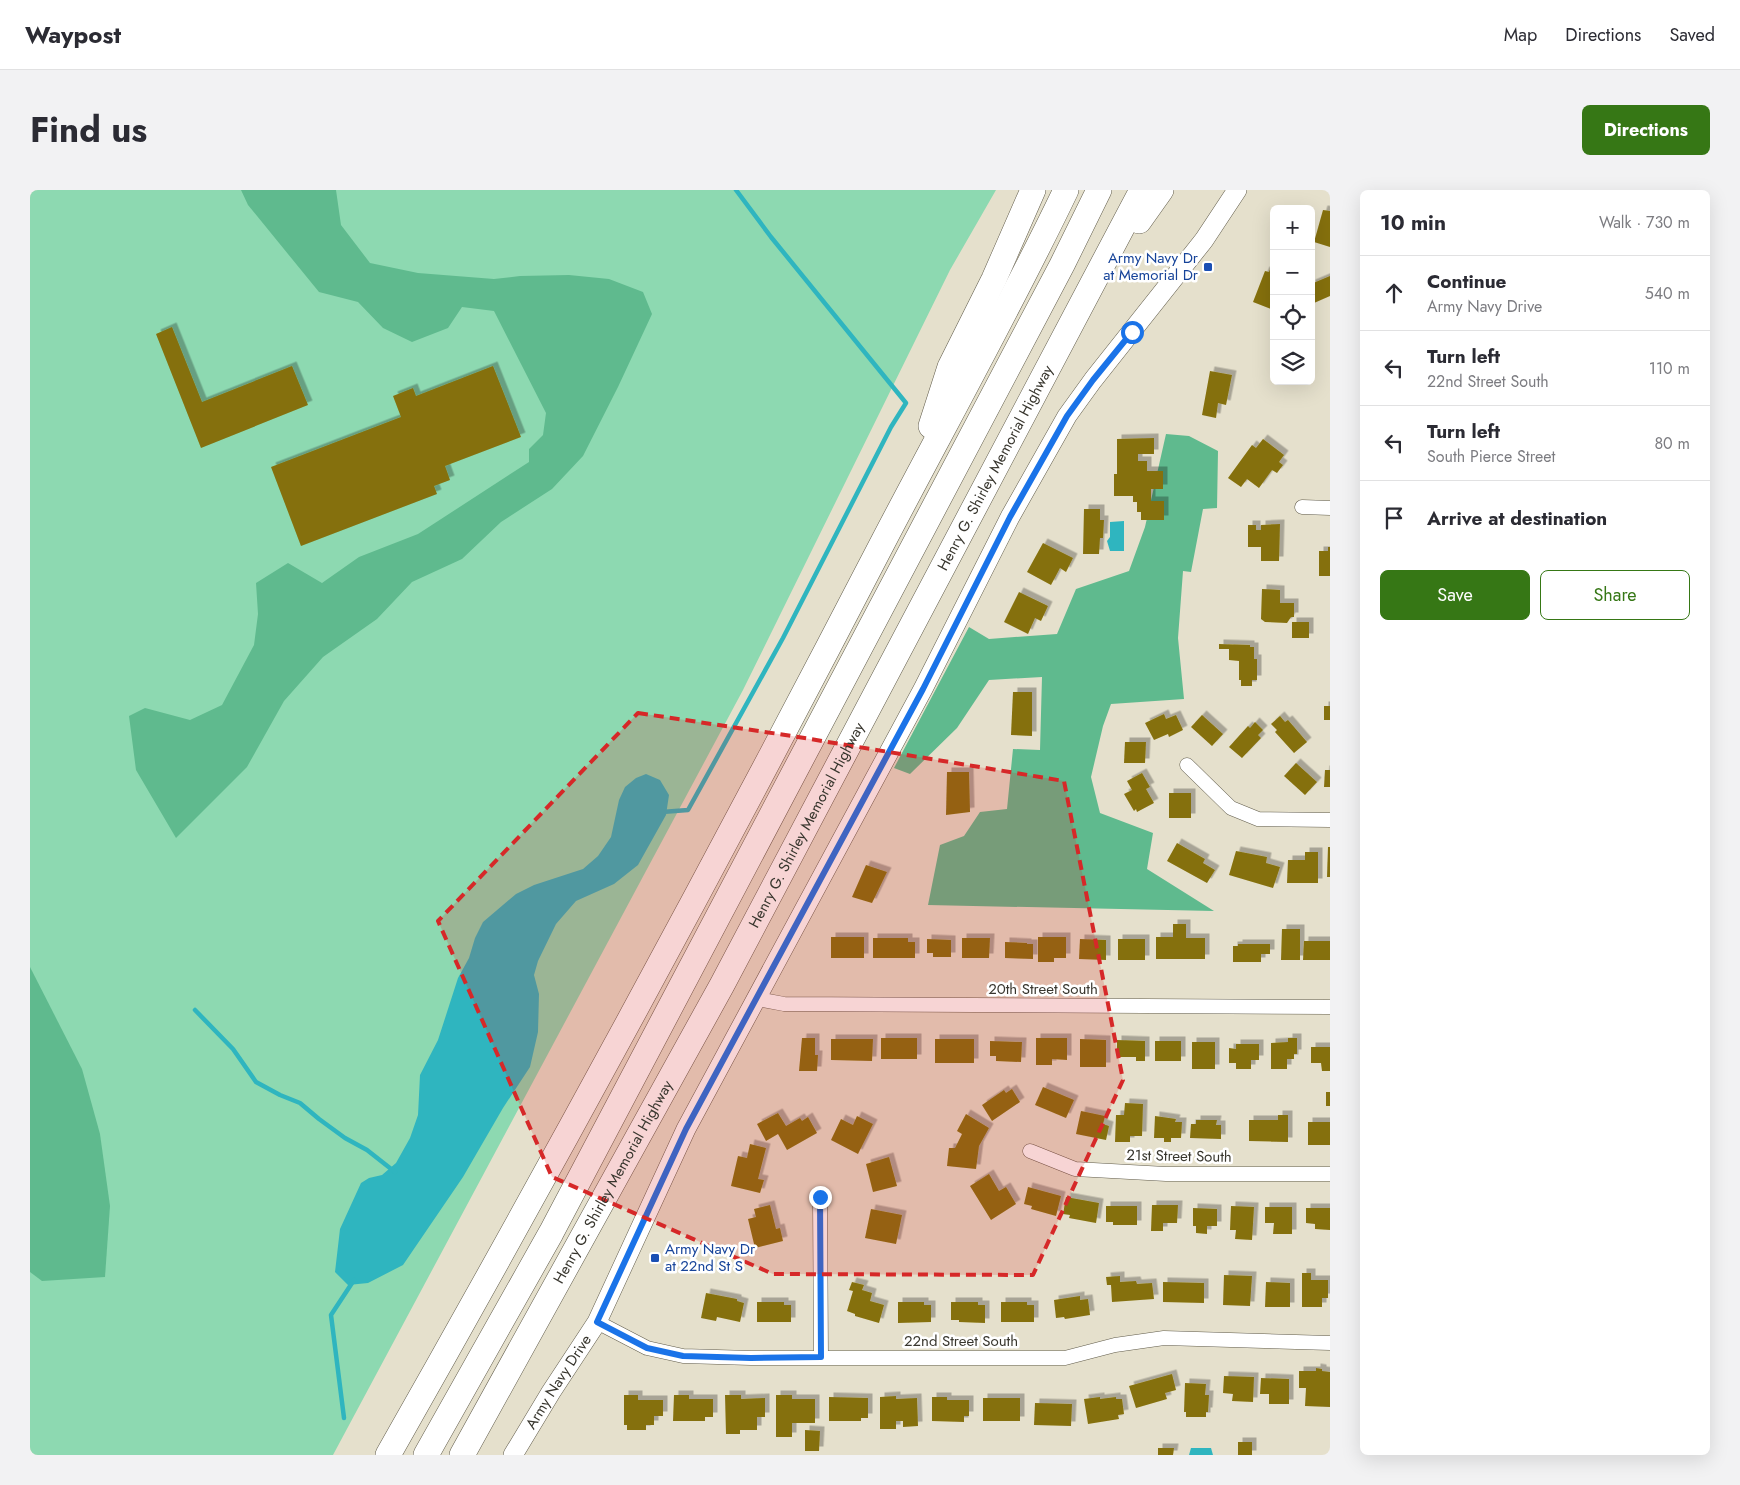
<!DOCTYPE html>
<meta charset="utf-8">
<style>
:root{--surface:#fff;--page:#f2f2f3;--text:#2b2b33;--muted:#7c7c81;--line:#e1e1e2;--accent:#367715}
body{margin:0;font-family:Jost,sans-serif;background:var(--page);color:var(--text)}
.controls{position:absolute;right:15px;top:15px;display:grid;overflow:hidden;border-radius:8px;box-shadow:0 5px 20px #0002}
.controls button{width:45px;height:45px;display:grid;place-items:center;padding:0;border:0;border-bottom:1px solid var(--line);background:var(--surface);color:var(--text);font:25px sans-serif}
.stop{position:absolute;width:15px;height:15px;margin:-11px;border:4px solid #1a73e8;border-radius:50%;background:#fff}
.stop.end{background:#1a73e8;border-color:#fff;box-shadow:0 1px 5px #0008}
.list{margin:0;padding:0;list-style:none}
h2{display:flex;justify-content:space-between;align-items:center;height:65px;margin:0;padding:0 20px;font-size:21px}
h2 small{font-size:16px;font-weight:400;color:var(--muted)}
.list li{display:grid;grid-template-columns:32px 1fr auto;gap:15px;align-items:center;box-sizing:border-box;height:75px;padding:0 20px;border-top:1px solid var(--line)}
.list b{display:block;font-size:19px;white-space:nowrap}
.list p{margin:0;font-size:16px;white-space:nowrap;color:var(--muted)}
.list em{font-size:16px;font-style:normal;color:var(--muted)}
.actions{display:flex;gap:10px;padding:15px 20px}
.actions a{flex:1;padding:11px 0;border:1px solid var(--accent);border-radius:8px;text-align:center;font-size:18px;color:var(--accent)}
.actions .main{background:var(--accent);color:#fff}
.icon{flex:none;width:28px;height:28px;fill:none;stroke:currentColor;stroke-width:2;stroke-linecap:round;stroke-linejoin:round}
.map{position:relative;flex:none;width:1300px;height:1265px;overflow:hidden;border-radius:8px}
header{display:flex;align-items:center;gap:30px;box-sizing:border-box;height:70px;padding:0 25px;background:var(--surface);border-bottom:1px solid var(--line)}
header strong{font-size:24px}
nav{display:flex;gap:28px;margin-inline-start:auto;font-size:18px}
.intro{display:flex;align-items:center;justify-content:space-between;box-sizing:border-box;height:120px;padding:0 30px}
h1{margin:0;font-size:35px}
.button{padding:12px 22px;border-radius:8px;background:var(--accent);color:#fff;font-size:18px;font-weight:700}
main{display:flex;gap:30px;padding:0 30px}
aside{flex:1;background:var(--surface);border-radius:8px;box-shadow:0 5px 20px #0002}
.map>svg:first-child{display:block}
</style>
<header>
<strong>Waypost</strong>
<nav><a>Map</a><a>Directions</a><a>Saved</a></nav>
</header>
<div class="intro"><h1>Find us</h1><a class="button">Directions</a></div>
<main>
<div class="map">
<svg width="1300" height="1265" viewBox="0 0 1300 1265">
<defs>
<filter id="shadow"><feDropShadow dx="4.5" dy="-4.5" stdDeviation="0" flood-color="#0004"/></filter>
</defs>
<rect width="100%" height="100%" fill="#e5e0cc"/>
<!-- green -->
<polygon fill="#8dd9b1" points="0,0 966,0 920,80 713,500 303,1265 0,1265"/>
<!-- forest -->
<g fill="#5fba8e">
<polygon points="211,0 306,0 311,35 340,73 388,83 464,89 490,86 539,85 579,89 613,102 622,124 588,197 553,266 522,299 471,332 432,369 382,392 347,429 293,467 254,511 217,577 146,648 106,580 99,526 115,518 160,530 192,515 224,455 228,424 226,393 258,373 292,393 329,367 388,344 499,272 499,259 513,245 516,223 464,121 432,117 418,138 382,152 353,138 328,112 289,102 218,15"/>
<polygon points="1136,244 1159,246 1188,261 1187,318 1173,319 1161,382 1153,381 1148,448 1154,509 1081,514 1073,536 1061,587 1070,623 1123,643 1117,679 1184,721 898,715 910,655 934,646 950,622 977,619 983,559 1010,560 1012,487 959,490 927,538 880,584 864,578 939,437 959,449 1027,444 1046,399 1099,381 1115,337"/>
<polygon points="0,777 52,879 70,944 80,1016 75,1087 12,1091 0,1082"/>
</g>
<!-- water -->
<g fill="#2fb5bf">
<polygon points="1094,331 1094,361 1080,361 1077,351 1080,347 1080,332"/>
<polygon points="616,584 630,590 639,605 636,625 608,675 584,694 546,711 526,734 508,771 504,785 509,804 508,842 500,877 473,918 433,987 373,1075 338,1093 318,1095 305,1082 310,1039 331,993 339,988 352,985 366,973 380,948 388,925 390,885 408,850 428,788 439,768 445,748 453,732 486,704 504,695 553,679 568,666 581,647 589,610 595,597 606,588"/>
<polygon points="1161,1258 1181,1258 1183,1265 1159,1265"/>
</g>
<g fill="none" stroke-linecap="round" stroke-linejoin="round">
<!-- stream -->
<g stroke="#2fb5bf" stroke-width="4.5">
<polyline points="632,622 658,620 753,448 861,237 876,213 741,47 706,0"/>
<polyline points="165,820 203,859 226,892 250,905 270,913 289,929 315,948 337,960 365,982"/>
<polyline points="314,1228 301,1125 324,1090"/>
</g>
</g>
<!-- building -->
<g fill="#85700a" filter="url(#shadow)">
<polygon points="1293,20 1300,21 1300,57 1284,52"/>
<polygon points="1242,74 1244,74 1244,112 1241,119 1223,112 1235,81 1239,82"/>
<polygon points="1300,86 1300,106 1284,113 1281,107 1281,94"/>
<polygon points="142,137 172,212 262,176 278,215 171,258 126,144"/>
<polygon points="463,176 491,247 415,276 420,290 404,296 407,304 271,356 241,277 371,227 363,206 383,198 386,206"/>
<polygon points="1180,181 1202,185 1196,215 1188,213 1186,228 1172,225"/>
<polygon points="1124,248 1124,264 1108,264 1108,271 1117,271 1117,281 1133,281 1133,299 1121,299 1121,311 1134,311 1134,330 1111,330 1111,322 1107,322 1107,312 1103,312 1103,306 1084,306 1084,284 1087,284 1087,249"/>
<polygon points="1233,249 1254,265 1249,272 1253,275 1247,283 1242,280 1229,298 1217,289 1211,297 1198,288 1222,255 1226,258"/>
<polygon points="1054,319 1070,319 1070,330 1074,330 1073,348 1070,348 1069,364 1053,364"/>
<polygon points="1250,334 1249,371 1231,371 1231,357 1218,357 1218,335 1226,335 1226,340 1231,340 1231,335"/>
<polygon points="1013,353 1043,368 1036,382 1030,378 1021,395 997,382"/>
<polygon points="1298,357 1300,357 1300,386 1289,386 1289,361 1298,361"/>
<polygon points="1232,399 1250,400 1250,413 1264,413 1264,427 1261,427 1257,433 1235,432 1231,429"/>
<polygon points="989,402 1018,416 1011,431 1005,428 998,444 974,432"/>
<rect x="1262" y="432" width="17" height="16"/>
<polygon points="1189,454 1220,455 1220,457 1224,457 1224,469 1227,469 1227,490 1222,490 1222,496 1211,496 1211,490 1209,490 1209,471 1199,470 1199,459 1189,459"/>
<polygon points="983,502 1002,502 1002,546 981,545"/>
<rect x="1294" y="516" width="6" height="14"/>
<polygon points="1134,524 1136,529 1146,525 1153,540 1139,547 1138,544 1124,550 1115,533"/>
<polygon points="1172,525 1193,544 1182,556 1161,537"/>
<polygon points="1250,526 1255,532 1258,530 1277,552 1264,563 1245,542 1247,540 1241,534"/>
<polygon points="1225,532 1233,540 1228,545 1231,548 1212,568 1199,557 1218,536 1220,538"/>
<polygon points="1095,552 1116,552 1115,573 1094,573"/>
<polygon points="1266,573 1287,592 1275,605 1254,586"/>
<polygon points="1295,580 1300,580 1300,597 1294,597"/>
<polygon points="917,582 939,582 940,622 916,625"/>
<polygon points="1112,583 1120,597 1116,599 1124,613 1107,622 1106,619 1104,621 1094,604 1102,600 1097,591"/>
<rect x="1139" y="603" width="22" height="25"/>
<polygon points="1147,653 1175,669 1173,673 1185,680 1177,693 1137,671"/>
<polygon points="1298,657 1300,657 1300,687 1297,687"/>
<polygon points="1206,661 1237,667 1236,673 1250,677 1243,698 1199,685"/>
<polygon points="1275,662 1288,662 1288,693 1257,693 1258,670 1275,670"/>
<polygon points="836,675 857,682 842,713 822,707"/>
<polygon points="1143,734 1156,734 1156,748 1175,748 1175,769 1126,769 1126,747 1143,747"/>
<polygon points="1252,739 1270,739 1270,770 1251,770"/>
<rect x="801" y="747" width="33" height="21"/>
<polygon points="1008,747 1036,747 1036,768 1024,768 1024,772 1008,772"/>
<polygon points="843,748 878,748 878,752 885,752 885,768 843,768"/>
<polygon points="932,748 960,748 959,768 932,768"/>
<polygon points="897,749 921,750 921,767 903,767 903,763 897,763"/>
<polygon points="1050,749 1076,750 1076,770 1049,769"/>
<rect x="1088" y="749" width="27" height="21"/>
<polygon points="1274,751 1300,751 1300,770 1273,770"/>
<polygon points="975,752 997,753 997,754 1003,754 1003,769 975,768"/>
<polygon points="1208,754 1240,754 1240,764 1231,764 1231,772 1203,772 1203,756 1208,756"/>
<polygon points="772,848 785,848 785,865 788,865 787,881 769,881"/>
<rect x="851" y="848" width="36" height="21"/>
<polygon points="1006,848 1037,848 1037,870 1022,869 1022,875 1006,875"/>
<polygon points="1258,848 1267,848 1267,864 1264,864 1264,869 1257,869 1257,879 1241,879 1241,853 1258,852"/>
<polygon points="801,849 843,849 842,871 801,870"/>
<rect x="905" y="849" width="39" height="24"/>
<polygon points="1050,849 1076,850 1076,877 1050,877"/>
<polygon points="1087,850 1115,851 1115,871 1106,871 1106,867 1087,867"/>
<polygon points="960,851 992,852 991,872 966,871 966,866 960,866"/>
<rect x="1125" y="851" width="26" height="20"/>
<rect x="1162" y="852" width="23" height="27"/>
<polygon points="1206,854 1229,854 1229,870 1221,870 1221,879 1206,879 1206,873 1199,873 1199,858 1206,859"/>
<polygon points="1281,857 1300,857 1300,881 1292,881 1291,873 1281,873"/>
<polygon points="1013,897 1044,910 1036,928 1005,915"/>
<polygon points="982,899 990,912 962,931 952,915 974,900 976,903"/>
<rect x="1296" y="902" width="4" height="14"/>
<polygon points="1095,913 1113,914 1112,946 1100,946 1100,952 1085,952 1086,925 1094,925"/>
<polygon points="1051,921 1075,926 1073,934 1079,936 1076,950 1046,944"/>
<polygon points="748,923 756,936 770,928 772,931 778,927 787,943 757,960 748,944 736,951 727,934"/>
<polygon points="936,924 959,938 949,956 946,979 917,976 919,958 925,958 932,944 927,941"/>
<polygon points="1248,925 1258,925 1258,952 1219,951 1219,930 1248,930"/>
<polygon points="827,926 843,934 828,964 801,950 811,929 823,935"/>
<polygon points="1125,926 1146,929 1145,932 1152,932 1151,948 1141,948 1141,952 1134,952 1134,948 1124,948"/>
<polygon points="1166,930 1187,930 1186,935 1191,935 1191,949 1160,948 1161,934 1166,934"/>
<rect x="1278" y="932" width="22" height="23"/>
<polygon points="720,954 736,958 728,989 734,990 730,1003 701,996 708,966 717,968"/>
<polygon points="859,967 867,996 843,1002 836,974"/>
<polygon points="959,984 969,1001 976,997 986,1014 961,1030 940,996"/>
<polygon points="998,997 1031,1006 1026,1026 1001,1019 1002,1016 994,1014"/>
<polygon points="1036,1007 1069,1013 1066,1033 1039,1028 1040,1025 1033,1024"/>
<polygon points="740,1015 746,1039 750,1038 753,1051 725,1058 718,1029 726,1027 724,1019"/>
<polygon points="1122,1015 1148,1015 1147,1033 1133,1033 1133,1041 1121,1041"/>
<polygon points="1076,1016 1107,1016 1107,1035 1083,1035 1083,1032 1076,1032"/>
<polygon points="1201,1016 1224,1017 1222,1050 1205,1049 1206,1040 1200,1040"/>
<polygon points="1235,1017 1262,1017 1262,1044 1243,1044 1244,1033 1235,1033"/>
<polygon points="1163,1018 1187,1019 1187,1036 1177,1036 1177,1044 1166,1043 1166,1036 1163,1036"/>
<polygon points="1276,1018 1300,1018 1300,1040 1285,1039 1285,1034 1276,1033"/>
<polygon points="841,1019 872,1025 866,1054 835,1048"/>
<polygon points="1272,1083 1281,1083 1281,1090 1298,1090 1298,1108 1292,1108 1292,1117 1272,1117"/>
<polygon points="1194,1085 1222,1086 1220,1116 1193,1115"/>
<polygon points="1090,1086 1090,1092 1106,1091 1107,1094 1122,1093 1124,1109 1082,1112 1081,1095 1077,1095 1076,1087"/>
<polygon points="822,1092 834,1095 832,1100 842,1103 840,1111 854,1115 849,1133 825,1126 825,1124 817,1121 823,1101 819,1100"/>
<polygon points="1133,1092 1174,1093 1174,1113 1133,1112"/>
<polygon points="1236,1092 1260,1093 1260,1117 1235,1117"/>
<polygon points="676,1103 707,1109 707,1111 714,1113 710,1132 687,1127 686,1131 671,1128"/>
<polygon points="1050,1106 1050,1110 1058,1109 1060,1125 1035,1129 1034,1127 1026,1128 1024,1110"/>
<polygon points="727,1112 754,1112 754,1115 761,1115 761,1132 727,1132"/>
<polygon points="868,1112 894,1112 894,1115 901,1115 901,1132 868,1133"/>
<polygon points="921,1112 948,1112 948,1115 955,1115 955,1133 929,1132 929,1130 921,1130"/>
<polygon points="971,1112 997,1112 997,1115 1004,1115 1004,1132 971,1132"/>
<polygon points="1286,1178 1292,1179 1292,1181 1300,1182 1300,1217 1275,1216 1276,1198 1269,1198 1269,1181 1286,1181"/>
<polygon points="1142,1184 1146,1200 1135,1203 1137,1209 1106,1218 1099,1196"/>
<polygon points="1194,1186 1224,1187 1223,1212 1202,1211 1203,1204 1193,1203"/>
<polygon points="1231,1188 1259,1189 1259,1214 1239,1214 1239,1204 1230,1204"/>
<polygon points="1155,1193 1176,1194 1175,1205 1179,1205 1178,1222 1176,1222 1176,1227 1156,1227 1156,1222 1154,1222"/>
<polygon points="594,1205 608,1205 608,1210 633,1210 633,1226 624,1226 624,1235 616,1235 616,1240 597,1240 597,1235 594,1235"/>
<polygon points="644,1205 659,1205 659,1209 683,1209 683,1227 675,1227 675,1231 643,1231"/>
<polygon points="695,1205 711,1205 711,1209 735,1208 735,1227 727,1227 727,1240 710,1240 710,1244 696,1244"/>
<polygon points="746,1205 762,1205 762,1209 785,1209 785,1233 762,1233 762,1247 746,1247"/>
<polygon points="866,1206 866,1209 887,1208 888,1236 873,1237 873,1231 866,1231 866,1239 850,1239 850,1207"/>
<polygon points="799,1207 838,1208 838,1228 831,1228 831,1231 799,1231"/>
<polygon points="902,1207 917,1207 917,1210 939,1210 939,1226 934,1226 934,1232 902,1231"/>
<polygon points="1070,1207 1070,1209 1086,1207 1086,1209 1092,1209 1094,1224 1088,1225 1089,1229 1058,1234 1054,1209"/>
<rect x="953" y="1208" width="37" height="23"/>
<polygon points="1005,1213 1042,1214 1041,1236 1004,1235"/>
<polygon points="775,1240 790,1241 789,1261 775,1261"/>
<rect x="1208" y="1252" width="14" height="13"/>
<polygon points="1128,1258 1144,1258 1143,1265 1128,1265"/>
</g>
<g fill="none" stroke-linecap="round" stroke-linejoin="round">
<defs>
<g id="street">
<polyline points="1272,317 1300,318"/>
<polyline points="1157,575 1201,618 1228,629 1300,630"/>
<polyline points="727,809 754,814 1300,817"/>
<polyline points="1000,961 1045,979 1136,984 1300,984"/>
<polyline points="790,1007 791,1167"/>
<polyline points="567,1132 617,1158 653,1166 721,1168 1035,1168 1085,1155 1134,1148 1300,1153"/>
</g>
<g id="secondary">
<path id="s1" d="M483,1265L521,1202L567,1132L656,939L893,499L980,327L1037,226L1063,190L1174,50L1207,0"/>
</g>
<g id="highway">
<polyline points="1109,31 1131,0"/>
<polyline points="901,236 920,177 964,89 1003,0"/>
<path d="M358,1265C529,964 694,659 853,352C914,235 979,119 1036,0"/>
<polyline points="396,1265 521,1043 1032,75 1069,0"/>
<path id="s2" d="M432,1265L692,795L1112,0"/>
</g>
</defs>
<!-- street casing -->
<use href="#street" stroke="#615c4b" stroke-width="15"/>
<!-- secondary casing -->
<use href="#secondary" stroke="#615c4b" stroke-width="20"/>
<!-- highway casing -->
<use href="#highway" stroke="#615c4b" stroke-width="26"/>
<!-- street -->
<use href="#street" stroke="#fff" stroke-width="14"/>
<!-- secondary -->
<use href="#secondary" stroke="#fff" stroke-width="19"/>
<!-- highway -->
<use href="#highway" stroke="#fff" stroke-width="25"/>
</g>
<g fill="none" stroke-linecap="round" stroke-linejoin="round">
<!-- route -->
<polyline stroke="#1a73e8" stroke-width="6" points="790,1007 791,1167 721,1168 653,1166 617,1158 567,1132 656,939 893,499 980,327 1037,226 1063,190 1102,142"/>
</g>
<!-- marked area -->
<path fill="#d62828" fill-opacity="0.2" stroke="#d62828" stroke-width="4" stroke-dasharray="10 6" stroke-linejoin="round" d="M608,523L762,546L1034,591L1093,890L1003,1085L743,1084L522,987L408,731Z"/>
<!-- markers -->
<g fill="#1a4fb4" stroke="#fff" stroke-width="2">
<rect x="1173" y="72" width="10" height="10" rx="2.5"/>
<rect x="620" y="1063" width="10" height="10" rx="2.5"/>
</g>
<g text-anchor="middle" stroke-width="5" stroke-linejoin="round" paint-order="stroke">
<!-- transit labels -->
<g font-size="15" fill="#164399" stroke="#fff" text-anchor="end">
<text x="1168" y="73">Army Navy Dr<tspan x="1168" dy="17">at Memorial Dr</tspan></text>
<text x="635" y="1064" text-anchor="start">Army Navy Dr<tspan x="635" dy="17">at 22nd St S</tspan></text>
</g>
<!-- street labels -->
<g font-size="15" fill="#38362e" stroke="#fff">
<text dy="5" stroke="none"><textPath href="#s2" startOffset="1122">Henry G. Shirley Memorial Highway</textPath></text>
<text dy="5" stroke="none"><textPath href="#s2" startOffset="718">Henry G. Shirley Memorial Highway</textPath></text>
<text x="1013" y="804">20th Street South</text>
<text transform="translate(1149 966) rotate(1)" y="5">21st Street South</text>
<text dy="5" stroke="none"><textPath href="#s2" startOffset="312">Henry G. Shirley Memorial Highway</textPath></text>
<text x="931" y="1156">22nd Street South</text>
<text dy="5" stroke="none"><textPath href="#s1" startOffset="86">Army Navy Drive</textPath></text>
</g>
</g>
</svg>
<div class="controls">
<button>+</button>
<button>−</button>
<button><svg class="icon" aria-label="locate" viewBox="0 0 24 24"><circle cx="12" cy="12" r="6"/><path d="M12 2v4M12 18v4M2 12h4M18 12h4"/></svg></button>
<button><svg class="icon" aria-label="layers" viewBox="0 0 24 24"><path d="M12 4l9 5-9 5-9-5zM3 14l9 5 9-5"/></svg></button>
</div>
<div class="stop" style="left:1102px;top:142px"></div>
<div class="stop end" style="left:790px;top:1007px"></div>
</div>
<aside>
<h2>10 min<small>Walk · 730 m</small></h2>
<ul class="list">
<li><svg class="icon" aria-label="ahead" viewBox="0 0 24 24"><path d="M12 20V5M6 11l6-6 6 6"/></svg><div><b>Continue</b><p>Army Navy Drive</p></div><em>540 m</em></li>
<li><svg class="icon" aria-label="left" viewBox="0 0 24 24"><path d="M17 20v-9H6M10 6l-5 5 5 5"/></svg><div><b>Turn left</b><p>22nd Street South</p></div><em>110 m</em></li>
<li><svg class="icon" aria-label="left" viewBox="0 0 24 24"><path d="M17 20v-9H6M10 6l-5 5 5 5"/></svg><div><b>Turn left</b><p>South Pierce Street</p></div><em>80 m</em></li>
<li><svg class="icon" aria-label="arrive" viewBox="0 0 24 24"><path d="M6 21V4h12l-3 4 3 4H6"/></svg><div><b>Arrive at destination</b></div></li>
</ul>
<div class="actions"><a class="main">Save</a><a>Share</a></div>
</aside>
</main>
